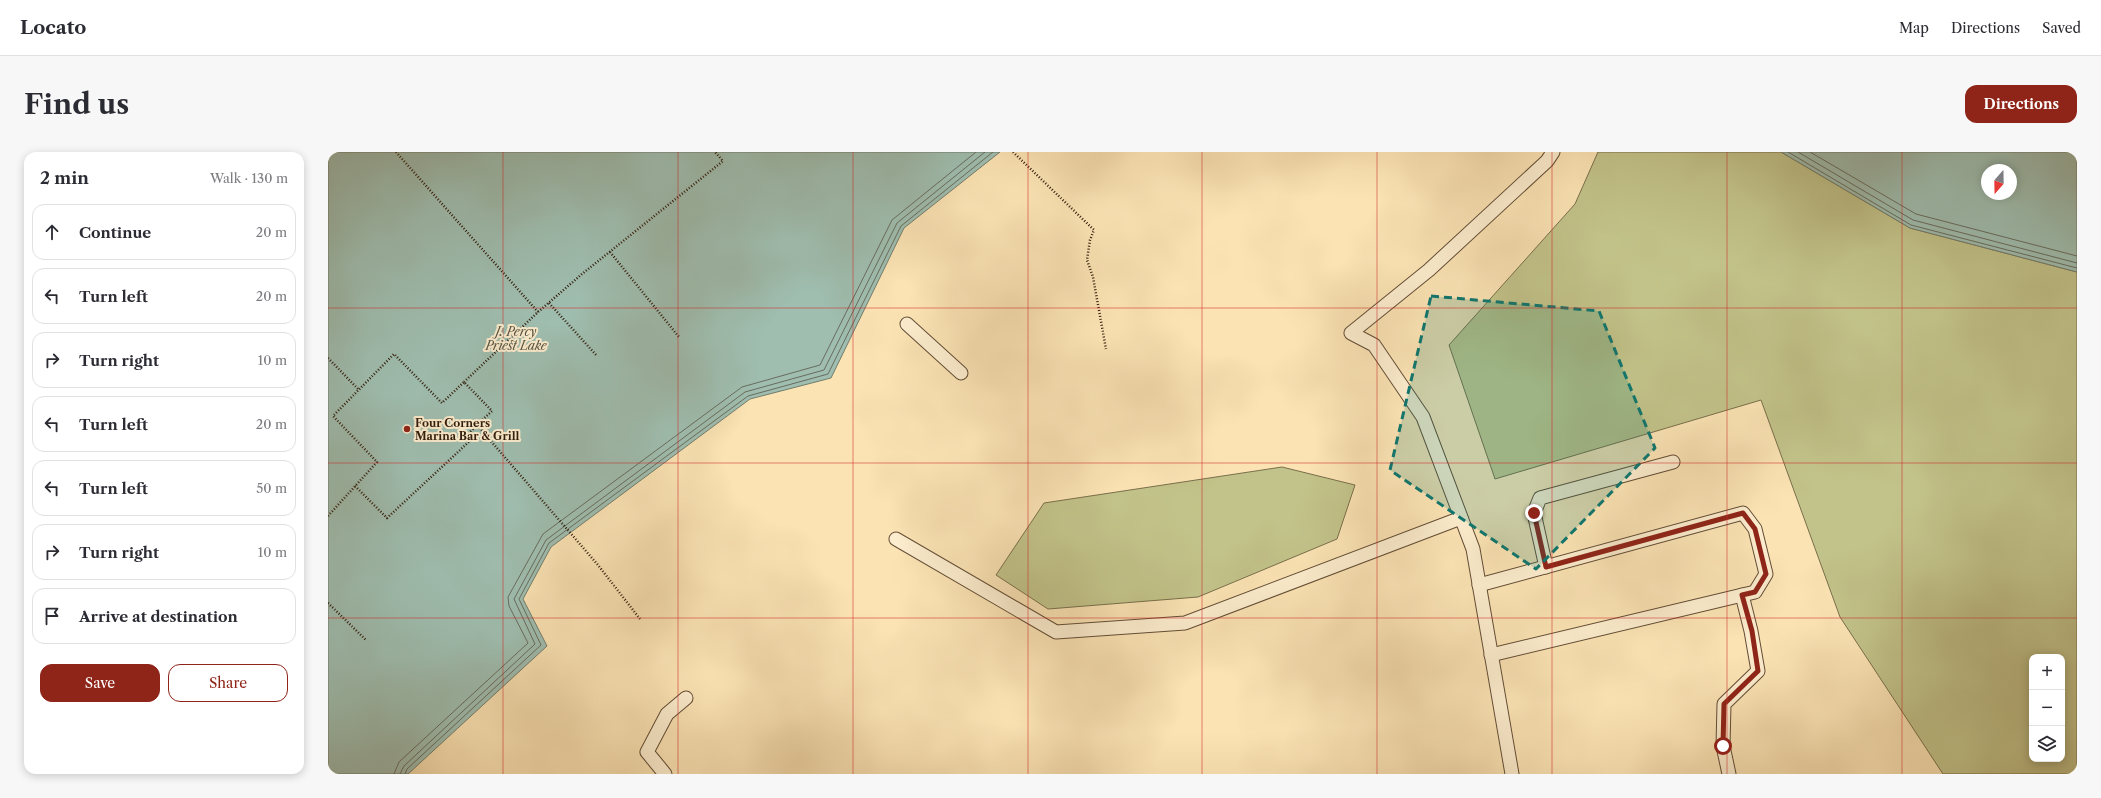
<!DOCTYPE html>
<meta charset="utf-8">
<style>
:root{--surface:#fff;--page:#f7f7f7;--text:#2b2b33;--muted:#7c7c81;--line:#e1e1e2;--accent:#8f2418}
body{margin:0;font-family:"Libre Caslon Text",serif;background:var(--page);color:var(--text)}
.controls{position:absolute;right:12px;bottom:12px;display:grid;overflow:hidden;border-radius:8px;box-shadow:0 2px 10px #0003}
.controls button{width:36px;height:36px;display:grid;place-items:center;padding:0;border:0;border-bottom:1px solid var(--line);background:var(--surface);color:var(--text);font:20px sans-serif}
.compass{position:absolute;left:1653px;top:12px;width:36px;height:36px;border-radius:50%;background:var(--surface);box-shadow:0 2px 10px #0003;rotate:200deg}
.stop{position:absolute;width:12px;height:12px;margin:-9px;border:3px solid #8f2418;border-radius:50%;background:#fff}
.stop.end{background:#8f2418;border-color:#fff;box-shadow:0 1px 4px #0008}
.list{margin:0;padding:0;list-style:none}
h2{display:flex;justify-content:space-between;align-items:center;height:52px;margin:0;padding:0 16px;font-size:17px}
h2 small{font-size:13px;font-weight:400;color:var(--muted)}
.list li{display:grid;grid-template-columns:26px 1fr auto;gap:12px;align-items:center;box-sizing:border-box;height:56px;margin:0 8px 8px;padding:0 8px;border:1px solid var(--line);border-radius:12px}
.list b{display:block;font-size:15px;white-space:nowrap}
.list em{font-size:13px;font-style:normal;color:var(--muted)}
.actions{display:flex;gap:8px;padding:12px 16px}
.actions a{flex:1;padding:9px 0;border:1px solid var(--accent);border-radius:12px;text-align:center;font-size:14px;color:var(--accent)}
.actions .main{background:var(--accent);color:#fff}
.icon{flex:none;width:22px;height:22px;fill:none;stroke:currentColor;stroke-width:2;stroke-linecap:round;stroke-linejoin:round}
.map{position:relative;flex:none;width:1749px;height:622px;overflow:hidden;border-radius:12px}
header{display:flex;align-items:center;gap:24px;box-sizing:border-box;height:56px;padding:0 20px;background:var(--surface);border-bottom:1px solid var(--line)}
header strong{font-size:19px}
nav{display:flex;gap:22px;margin-inline-start:auto;font-size:14px}
.intro{display:flex;align-items:center;justify-content:space-between;box-sizing:border-box;height:96px;padding:0 24px}
h1{margin:0;font-size:28px}
.button{padding:10px 18px;border-radius:12px;background:var(--accent);color:#fff;font-size:14px;font-weight:700}
main{display:flex;gap:24px;padding:0 24px}
aside{flex:1;background:var(--surface);border-radius:12px;box-shadow:0 2px 10px #0003}
.map>svg:first-child{display:block}
</style>
<header>
<strong>Locato</strong>
<nav><a>Map</a><a>Directions</a><a>Saved</a></nav>
</header>
<div class="intro"><h1>Find us</h1><a class="button">Directions</a></div>
<main>
<aside>
<h2>2 min<small>Walk · 130 m</small></h2>
<ul class="list">
<li><svg class="icon" aria-label="ahead" viewBox="0 0 24 24"><path d="M12 20V5M6 11l6-6 6 6"/></svg><div><b>Continue</b></div><em>20 m</em></li>
<li><svg class="icon" aria-label="left" viewBox="0 0 24 24"><path d="M17 20v-9H6M10 6l-5 5 5 5"/></svg><div><b>Turn left</b></div><em>20 m</em></li>
<li><svg class="icon" aria-label="right" viewBox="0 0 24 24"><path d="M7 20v-9h11M14 6l5 5-5 5"/></svg><div><b>Turn right</b></div><em>10 m</em></li>
<li><svg class="icon" aria-label="left" viewBox="0 0 24 24"><path d="M17 20v-9H6M10 6l-5 5 5 5"/></svg><div><b>Turn left</b></div><em>20 m</em></li>
<li><svg class="icon" aria-label="left" viewBox="0 0 24 24"><path d="M17 20v-9H6M10 6l-5 5 5 5"/></svg><div><b>Turn left</b></div><em>50 m</em></li>
<li><svg class="icon" aria-label="right" viewBox="0 0 24 24"><path d="M7 20v-9h11M14 6l5 5-5 5"/></svg><div><b>Turn right</b></div><em>10 m</em></li>
<li><svg class="icon" aria-label="arrive" viewBox="0 0 24 24"><path d="M6 21V4h12l-3 4 3 4H6"/></svg><div><b>Arrive at destination</b></div></li>
</ul>
<div class="actions"><a class="main">Save</a><a>Share</a></div>
</aside>
<div class="map">
<svg width="1749" height="622" viewBox="0 0 1749 622">
<rect width="100%" height="100%" fill="#fbe3b4"/>
<filter id="stains"><feTurbulence type="fractalNoise" baseFrequency=".005" numOctaves="4"/><feColorMatrix values="0 0 0 0 .2 0 0 0 0 .09 0 0 0 0 .02 0 0 0 .5 -.17"/></filter>
<radialGradient id="worn" r=".72"><stop offset=".6" stop-color="#630" stop-opacity="0"/><stop offset="1" stop-color="#630" stop-opacity=".3"/></radialGradient>
<!-- green -->
<g fill="#c2c38a" stroke="#796f4b" fill-rule="evenodd">
<path d="M1270,0H1453L1582,76L1749,120V622H1615L1512,465L1433,248L1167,327L1121,193L1247,52ZM1704,505H1734V607H1704Z"/>
<polygon points="954,315 1027,333 1009,387 870,445 720,457 668,423 716,351"/>
</g>
<!-- water -->
<g fill="#9fbeb0" stroke="#737d6e" fill-rule="evenodd">
<polygon points="0,0 672,0 576,76 503,226 422,247 223,395 195,447 219,494 80,622 0,622"/>
<path d="M1453,0H1747L1749,3V120L1582,76ZM1659,18H1683V42H1659Z"/>
</g>
<g fill="none" stroke-linecap="round" stroke-linejoin="round">
<!-- shore -->
<g stroke="#686c5e" stroke-width="1">
<polyline points="1460,0 1583,73 1749,116"/>
<polyline points="1470,0 1585,68 1749,111"/>
<polyline points="1482,0 1588,62 1749,104"/>
<polyline points="66,622 71,610 200,491 181,454 180,445 215,382 414,235 492,213 564,68 648,0"/>
<polyline points="72,622 76,614 207,492 186,447 218,388 417,240 496,218 569,71 657,0"/>
<polyline points="77,622 79,617 213,493 191,447 221,391 420,244 500,222 573,74 665,0"/>
</g>
<defs>
<g id="service">
<polyline points="579,172 633,221"/>
<polyline points="568,387 728,480 857,471 1133,366"/>
<polyline points="1218,415 1206,361 1212,346 1345,310"/>
<polyline points="1151,433 1415,361 1427,377 1438,422 1427,440 1163,503"/>
<polyline points="337,622 319,600 339,562 358,546"/>
<polyline points="1184,622 1145,397 1095,265 1046,193 1023,181 1101,118 1219,9 1225,0"/>
<polyline points="1401,622 1395,594 1396,552 1430,519 1423,479 1414,443"/>
</g>
</defs>
<!-- service casing -->
<use href="#service" stroke="#634d36" stroke-width="15"/>
<!-- path -->
<g stroke="#301b0c" stroke-width="2.5" stroke-dasharray="1 2" stroke-linecap="butt">
<polyline points="68,0 210,160"/>
<polyline points="685,0 766,78 762,88 759,108 765,125 778,197"/>
<polyline points="282,100 351,185"/>
<polyline points="221,151 269,204"/>
<polyline points="0,206 31,238"/>
<polyline points="136,230 210,160 254,122 395,9 387,0"/>
<polyline points="27,334 59,366 145,286 141,281 149,273"/>
<polyline points="0,364 49,310 5,264 66,202 114,251 136,230 164,259 149,273 270,413 312,467"/>
<polyline points="0,451 38,488"/>
</g>
<!-- service -->
<use href="#service" stroke="#fcedce" stroke-width="13"/>
</g>
<g fill="none" stroke-linecap="round" stroke-linejoin="round">
<!-- route -->
<polyline stroke="#8f2418" stroke-width="5" points="1206,361 1218,415 1415,361 1427,377 1438,422 1427,440 1414,443 1424,479 1430,519 1396,552 1395,594"/>
</g>
<!-- marked area -->
<path fill="#0f766e" fill-opacity="0.2" stroke="#0f766e" stroke-width="3" stroke-dasharray="8 5" stroke-linejoin="round" d="M1103,144L1271,159L1327,296L1208,417L1062,318Z"/>
<!-- grid -->
<path fill="none" stroke="#d62828" stroke-width="1" stroke-opacity="0.55" d="M175,0V622M350,0V622M525,0V622M700,0V622M874,0V622M1049,0V622M1224,0V622M1399,0V622M1574,0V622M0,156H1749M0,311H1749M0,466H1749"/>
<!-- markers -->
<circle fill="#8f2418" stroke="#fcedce" stroke-width="1.5" cx="79" cy="277" r="4"/>
<g text-anchor="middle" stroke-width="4" stroke-linejoin="round" paint-order="stroke">
<!-- poi labels -->
<g font-size="11" font-weight="bold" fill="#301b0c" stroke="#fcedce" text-anchor="start">
<text x="87" y="275">Four Corners<tspan x="87" dy="13">Marina Bar &amp; Grill</tspan></text>
</g>
<!-- water labels -->
<g font-size="12" font-style="italic" fill="#575445" stroke="#fcedce">
<text x="188" y="184">J. Percy<tspan x="188" dy="14">Priest Lake</tspan></text>
</g>
</g>
<rect width="100%" height="100%" filter="url(#stains)"/>
<rect width="100%" height="100%" fill="url(#worn)"/>
</svg>
<div class="controls">
<button>+</button>
<button>−</button>
<button><svg class="icon" aria-label="layers" viewBox="0 0 24 24"><path d="M12 4l9 5-9 5-9-5zM3 14l9 5 9-5"/></svg></button>
</div>
<svg class="compass" viewBox="-18 -18 36 36"><path d="M0-13l5 13h-10z" fill="#e53935"/><path d="M0 13l5-13h-10z" fill="#7c7c81"/></svg>
<div class="stop" style="left:1395px;top:594px"></div>
<div class="stop end" style="left:1206px;top:361px"></div>
</div>
</main>
